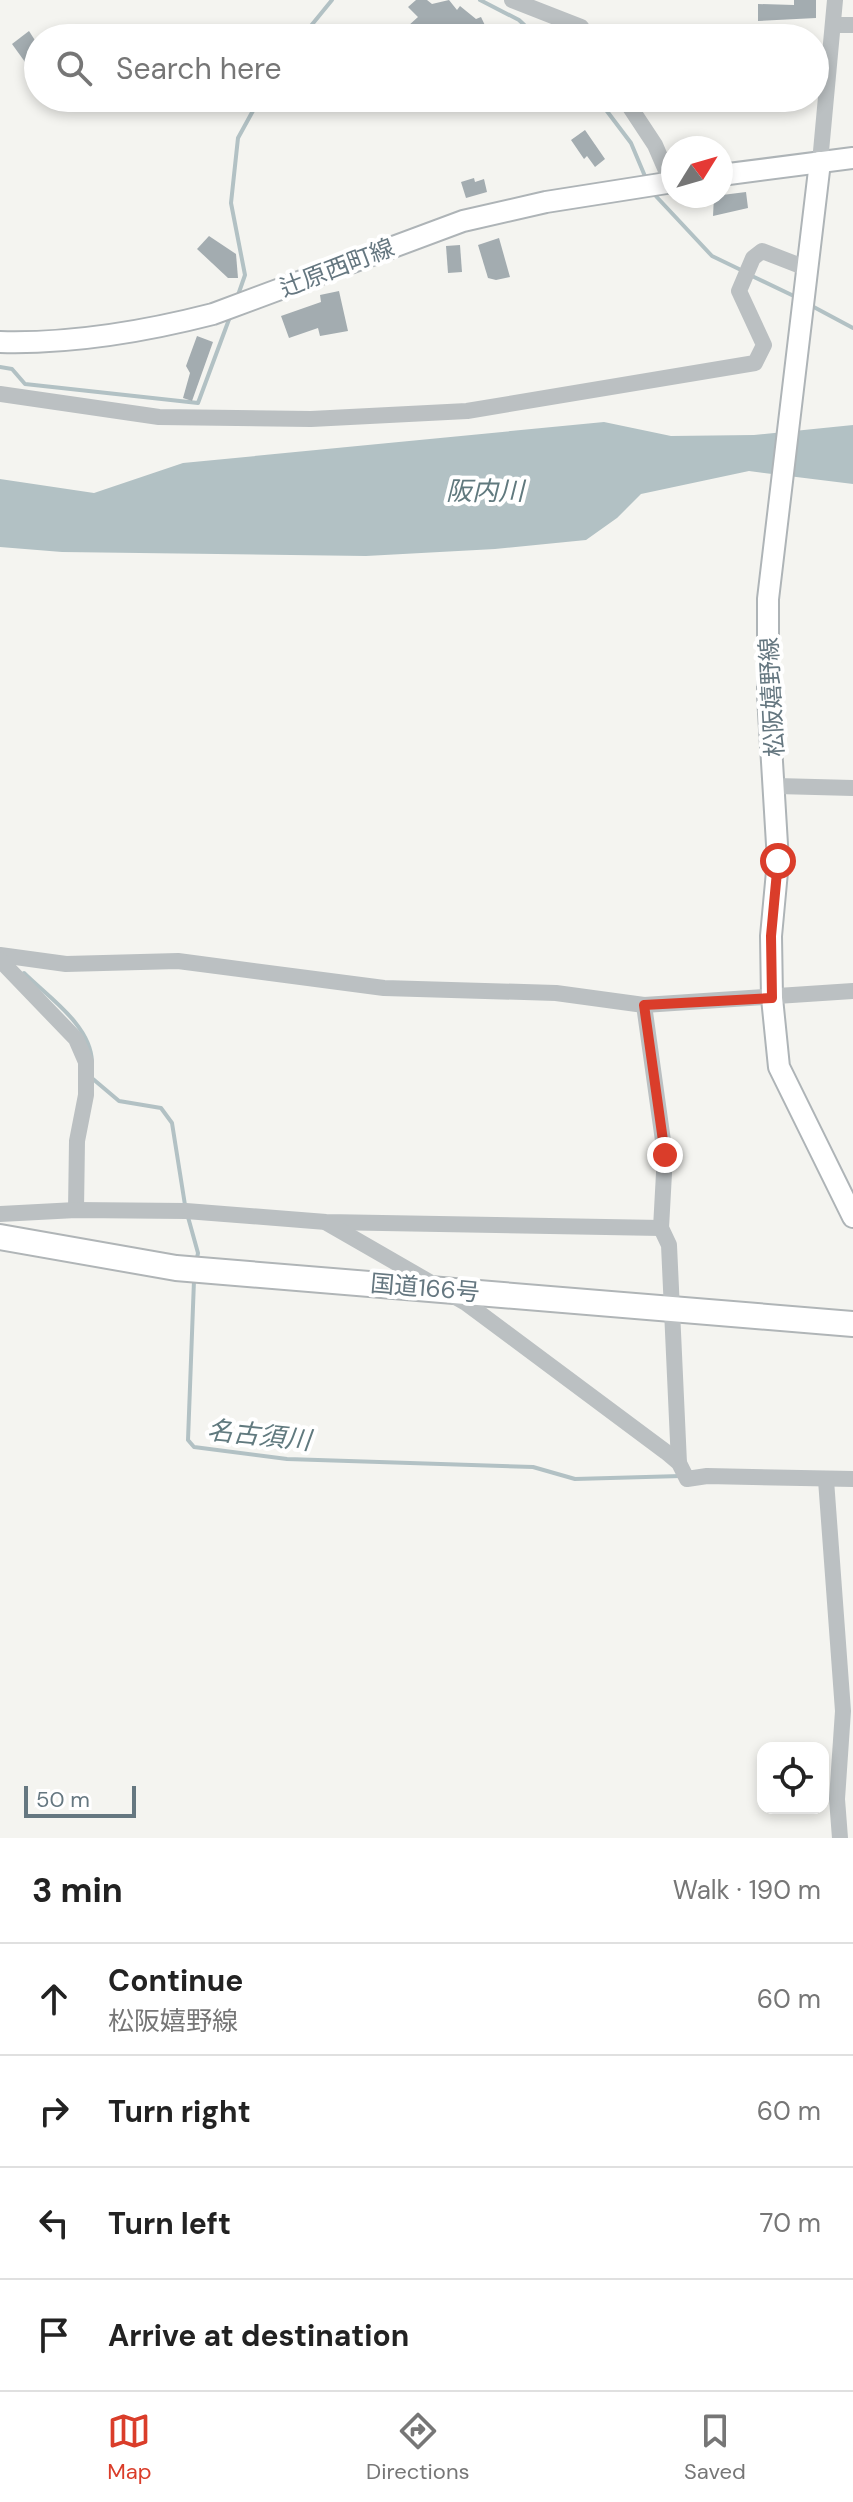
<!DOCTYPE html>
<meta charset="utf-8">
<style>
:root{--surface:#fff;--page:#f6f6f6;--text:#222;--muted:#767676;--line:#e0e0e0;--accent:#da3d2a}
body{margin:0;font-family:"DM Sans","Noto Sans JP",sans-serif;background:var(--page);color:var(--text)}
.controls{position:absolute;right:24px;bottom:24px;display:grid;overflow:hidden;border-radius:16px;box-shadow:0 4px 12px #0003}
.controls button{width:72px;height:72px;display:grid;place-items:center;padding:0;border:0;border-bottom:2px solid var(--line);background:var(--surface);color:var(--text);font:40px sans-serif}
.compass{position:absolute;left:661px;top:136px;width:72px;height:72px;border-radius:50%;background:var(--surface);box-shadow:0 4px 12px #0003;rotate:53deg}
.scale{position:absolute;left:24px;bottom:20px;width:112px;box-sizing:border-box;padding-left:8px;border:4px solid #657780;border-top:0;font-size:22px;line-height:28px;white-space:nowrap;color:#657780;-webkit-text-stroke:6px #fff;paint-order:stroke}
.stop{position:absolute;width:24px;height:24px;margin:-18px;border:6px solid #da3d2a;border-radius:50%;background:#fff}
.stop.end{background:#da3d2a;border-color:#fff;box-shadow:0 2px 8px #0008}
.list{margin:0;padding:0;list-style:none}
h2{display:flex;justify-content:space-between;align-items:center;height:104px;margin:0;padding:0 32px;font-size:34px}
h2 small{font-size:26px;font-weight:400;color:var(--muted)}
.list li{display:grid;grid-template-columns:52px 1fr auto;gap:24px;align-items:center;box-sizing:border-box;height:112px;padding:0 32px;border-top:2px solid var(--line)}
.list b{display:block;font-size:30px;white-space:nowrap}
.list p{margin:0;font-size:26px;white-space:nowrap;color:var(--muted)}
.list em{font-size:26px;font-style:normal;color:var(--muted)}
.icon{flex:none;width:44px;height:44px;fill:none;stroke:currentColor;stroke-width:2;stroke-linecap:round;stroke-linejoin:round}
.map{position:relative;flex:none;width:853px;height:1838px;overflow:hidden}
.search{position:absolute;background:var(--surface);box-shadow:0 4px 12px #0003;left:24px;right:24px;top:24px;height:88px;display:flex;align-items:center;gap:20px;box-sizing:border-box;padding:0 28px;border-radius:44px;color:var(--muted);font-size:30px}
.sheet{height:552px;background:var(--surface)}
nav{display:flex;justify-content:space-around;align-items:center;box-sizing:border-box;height:112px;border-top:2px solid var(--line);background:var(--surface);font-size:22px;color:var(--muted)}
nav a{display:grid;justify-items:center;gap:4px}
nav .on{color:var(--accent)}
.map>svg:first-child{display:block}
</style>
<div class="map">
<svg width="853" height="1838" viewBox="0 0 853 1838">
<rect width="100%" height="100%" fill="#f4f4f0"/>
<!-- water -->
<polygon fill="#b2c1c4" points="604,422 671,436 754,435 853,425 853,484 749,471 641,494 617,518 586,540 495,549 366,556 62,552 0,547 0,479 94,493 183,463"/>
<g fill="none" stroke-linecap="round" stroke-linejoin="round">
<!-- stream -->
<g stroke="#b2c1c4" stroke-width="4">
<polyline points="480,0 519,20 538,38"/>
<polyline points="301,38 332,0"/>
<polyline points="597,98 631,143 647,181"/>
<polyline points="653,193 712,256 741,270"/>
<polyline points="752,276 798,298"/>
<polyline points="237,298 245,275 231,203 238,138 260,98"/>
<polyline points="810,305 853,328"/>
<polyline points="0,367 12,369 25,384 198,403 231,314"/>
<path d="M24,973C48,997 91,1025 92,1062"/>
<polyline points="93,1079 119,1101 161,1108 172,1123 185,1205"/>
<polyline points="188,1217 198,1253 196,1263"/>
<polyline points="194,1280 188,1440 194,1447 287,1459 533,1467 575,1479 681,1476"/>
</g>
</g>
<!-- building -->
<g fill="#a3acb0">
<polygon points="416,0 427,0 432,4 449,0 457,10 460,6 476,19 481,17 491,38 423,38 408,26 418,17 408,7"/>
<polygon points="794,0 816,0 816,18 758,21 758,4 794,5"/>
<polygon points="29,31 38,45 38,80 12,44"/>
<polygon points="585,130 605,159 595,167 587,156 584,159 571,140"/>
<polygon points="474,178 475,182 484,179 487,192 466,198 461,182"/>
<polygon points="746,192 748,208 713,216 714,196"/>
<polygon points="209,236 236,254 238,278 228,278 197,249"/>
<polygon points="499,238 510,277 496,280 488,278 478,245"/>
<polygon points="460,245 462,272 448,273 446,246"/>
<polygon points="339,291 348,331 320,336 318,328 289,338 281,316 321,302 320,295"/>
<polygon points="197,336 213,342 192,401 183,398 190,373 186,366"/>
</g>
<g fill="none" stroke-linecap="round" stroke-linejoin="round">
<defs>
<g id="major">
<polyline points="820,162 768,599 768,696 778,861 771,936 772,998 779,1067 853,1217"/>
<polyline points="721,175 853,158"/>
<path d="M0,342C73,344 143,332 213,314L463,221L546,202L673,182"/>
</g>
<polyline id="highway" points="0,1237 176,1268 853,1324"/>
</defs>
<!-- major casing -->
<use href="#major" stroke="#aeb4b7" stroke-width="24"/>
<!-- highway casing -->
<use href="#highway" stroke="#b0b5b7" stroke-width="28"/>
<!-- minor -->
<g stroke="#bbc0c2" stroke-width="16">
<polyline points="512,0 581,27 589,38"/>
<polyline points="835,25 853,25"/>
<polyline points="624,98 655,145 671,182"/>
<polyline points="820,162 835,0"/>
<polyline points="0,394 159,417 311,419 467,411 755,363 764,345 739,291 753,258 762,251 806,268"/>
<polyline points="777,786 853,788"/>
<polyline points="0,955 66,964 178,961 384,988 556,993 644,1005 853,991"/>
<polyline points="0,960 76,1039 86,1062 86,1095 77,1141 76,1210"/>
<polyline points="644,1005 665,1155 661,1228 669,1245 679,1463"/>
<polyline points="0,1214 76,1210 186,1211 326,1222 661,1228"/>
<polyline points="327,1223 466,1303 666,1452 679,1463 687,1479 707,1476 853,1479"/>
<polyline points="826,1480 843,1711 837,1799 840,1838"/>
</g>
<!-- major -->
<use href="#major" stroke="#fff" stroke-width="20"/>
<!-- highway -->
<use href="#highway" stroke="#fff" stroke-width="24"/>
</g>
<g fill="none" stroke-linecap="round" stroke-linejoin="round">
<!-- route -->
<polyline stroke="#da3d2a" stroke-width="10" points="665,1155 644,1005 772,998 771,936 778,861"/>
</g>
<g text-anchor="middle" stroke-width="8" stroke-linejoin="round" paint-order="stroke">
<!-- street labels -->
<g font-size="24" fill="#657780" stroke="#fff">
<text transform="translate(337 268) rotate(-21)" y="8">辻原西町線</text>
<text transform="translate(772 697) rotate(-93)" y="8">松阪嬉野線</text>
<text transform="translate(425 1288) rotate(5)" y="8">国道166号</text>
</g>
<!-- water labels -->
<g font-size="26" font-style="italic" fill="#60797e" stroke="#fff">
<text x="485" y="500">阪内川</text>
<text transform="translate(259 1435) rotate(6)" y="9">名古須川</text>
</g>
</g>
</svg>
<div class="controls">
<button><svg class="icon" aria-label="locate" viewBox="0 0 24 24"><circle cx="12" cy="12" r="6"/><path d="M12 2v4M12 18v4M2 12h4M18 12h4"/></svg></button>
</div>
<svg class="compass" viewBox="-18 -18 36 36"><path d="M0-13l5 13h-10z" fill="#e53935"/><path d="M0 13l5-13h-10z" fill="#767676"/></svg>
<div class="scale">50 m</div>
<div class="stop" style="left:778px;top:861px"></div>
<div class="stop end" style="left:665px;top:1155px"></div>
<div class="search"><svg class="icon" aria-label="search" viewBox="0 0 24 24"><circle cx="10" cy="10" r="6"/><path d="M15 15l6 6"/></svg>Search here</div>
</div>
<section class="sheet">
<h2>3 min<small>Walk · 190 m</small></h2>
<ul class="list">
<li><svg class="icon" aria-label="ahead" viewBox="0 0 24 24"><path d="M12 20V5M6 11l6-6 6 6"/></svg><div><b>Continue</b><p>松阪嬉野線</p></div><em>60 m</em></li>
<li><svg class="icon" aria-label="right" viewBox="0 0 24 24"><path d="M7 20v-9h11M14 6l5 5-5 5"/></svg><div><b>Turn right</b></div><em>60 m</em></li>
<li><svg class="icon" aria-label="left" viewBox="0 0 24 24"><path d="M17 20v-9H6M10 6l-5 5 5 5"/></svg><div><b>Turn left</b></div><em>70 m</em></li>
<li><svg class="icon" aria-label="arrive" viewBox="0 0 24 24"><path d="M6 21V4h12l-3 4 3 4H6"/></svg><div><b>Arrive at destination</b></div></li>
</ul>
</section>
<nav>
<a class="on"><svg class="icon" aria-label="map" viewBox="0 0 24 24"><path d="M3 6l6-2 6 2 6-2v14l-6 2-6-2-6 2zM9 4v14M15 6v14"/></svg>Map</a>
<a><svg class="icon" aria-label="directions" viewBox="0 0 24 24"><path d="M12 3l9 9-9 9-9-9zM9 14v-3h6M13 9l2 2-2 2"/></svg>Directions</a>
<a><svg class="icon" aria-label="saved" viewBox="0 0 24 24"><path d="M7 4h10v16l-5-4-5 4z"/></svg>Saved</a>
</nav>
